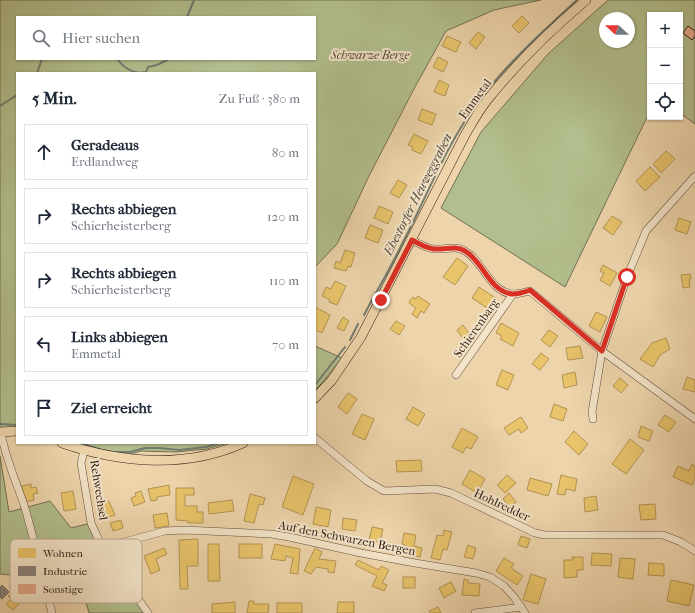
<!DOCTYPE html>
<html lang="de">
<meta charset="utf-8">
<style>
:root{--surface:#fff;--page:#f6f6f7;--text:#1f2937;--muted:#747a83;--line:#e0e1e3}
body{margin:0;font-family:"IM FELL French Canon",serif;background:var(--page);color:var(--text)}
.controls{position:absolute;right:12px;top:12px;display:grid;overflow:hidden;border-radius:0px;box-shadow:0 1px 3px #0004}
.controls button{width:36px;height:36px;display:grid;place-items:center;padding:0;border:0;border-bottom:1px solid var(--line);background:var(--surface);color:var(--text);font:20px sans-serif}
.compass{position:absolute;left:599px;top:12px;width:36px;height:36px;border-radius:50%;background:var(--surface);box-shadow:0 1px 3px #0004;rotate:291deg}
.stop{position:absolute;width:12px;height:12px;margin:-9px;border:3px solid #d93025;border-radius:50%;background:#fff}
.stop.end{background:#d93025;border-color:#fff;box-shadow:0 1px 4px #0008}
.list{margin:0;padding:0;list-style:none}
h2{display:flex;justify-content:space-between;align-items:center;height:52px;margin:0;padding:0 16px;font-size:17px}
h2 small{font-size:13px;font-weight:400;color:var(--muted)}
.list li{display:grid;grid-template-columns:26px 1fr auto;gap:12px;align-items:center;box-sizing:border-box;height:56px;margin:0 8px 8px;padding:0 8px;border:1px solid var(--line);border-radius:0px}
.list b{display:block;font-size:15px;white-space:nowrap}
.list p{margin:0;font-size:13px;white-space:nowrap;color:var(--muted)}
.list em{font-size:13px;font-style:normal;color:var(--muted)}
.icon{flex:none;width:22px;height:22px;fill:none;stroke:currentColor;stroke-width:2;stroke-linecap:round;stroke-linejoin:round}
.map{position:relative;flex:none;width:695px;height:613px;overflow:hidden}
.search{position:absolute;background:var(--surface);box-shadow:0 1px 3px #0004;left:16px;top:16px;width:300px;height:44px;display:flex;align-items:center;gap:10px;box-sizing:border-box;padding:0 14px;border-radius:0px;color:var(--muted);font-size:15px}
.panel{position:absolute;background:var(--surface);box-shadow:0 1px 3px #0004;left:16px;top:72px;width:300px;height:372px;border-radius:0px}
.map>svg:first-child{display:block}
</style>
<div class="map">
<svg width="695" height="613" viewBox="0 0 695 613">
<rect width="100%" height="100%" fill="#edd4aa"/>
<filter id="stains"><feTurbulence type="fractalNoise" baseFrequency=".005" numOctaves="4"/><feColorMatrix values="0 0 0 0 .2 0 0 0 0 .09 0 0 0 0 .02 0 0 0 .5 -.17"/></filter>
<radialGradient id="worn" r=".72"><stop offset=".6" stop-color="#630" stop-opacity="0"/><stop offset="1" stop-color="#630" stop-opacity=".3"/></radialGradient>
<!-- green -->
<g fill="#b2be8d" stroke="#737054" fill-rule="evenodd">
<path d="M0,0H541L494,10L446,31L415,87L370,174L337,244L315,267V73H17V428H0ZM17,17H315V59H17Z"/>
<path d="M608,0H695V124L680,113V15H650V111L565,287L441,208L481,132L548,54ZM605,18H629V42H605Z"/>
<polygon points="315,346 342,358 322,383 315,390"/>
<polygon points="73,443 227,443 207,449 176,452 141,451 128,455"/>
<polygon points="0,456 9,512 50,501 71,528 91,523 103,549 148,613 89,613 76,566 38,577 0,574"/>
</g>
<!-- homes -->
<g fill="#e9c46a" stroke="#b39453">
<polygon points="522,16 529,23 519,33 512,26"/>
<polygon points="478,32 485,37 476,49 469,43"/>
<polygon points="447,36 461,42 456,52 442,46"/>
<polygon points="438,57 448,62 443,72 433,67"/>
<polygon points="439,80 449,85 445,96 434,92"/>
<polygon points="422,109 436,114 432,125 418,120"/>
<polygon points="414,134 428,141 421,154 412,150 413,147 408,145"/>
<polygon points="666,151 675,159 661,173 653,164"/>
<polygon points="650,167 660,177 645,191 636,181"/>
<polygon points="398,180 407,185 399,198 390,193"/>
<polygon points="379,206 393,212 388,224 374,218"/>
<polygon points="612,216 622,222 613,235 603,228"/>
<polygon points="679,218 691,222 687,234 675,230"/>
<polygon points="370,225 383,230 378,243 365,238"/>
<polygon points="345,250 355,253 351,267 348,266 346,271 334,268 336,261 340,263"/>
<polygon points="457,258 468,266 455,285 443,277"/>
<polygon points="603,265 617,273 610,286 600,280 604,273 600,271"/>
<polygon points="690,274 691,279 689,279 690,287 683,288 681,275"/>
<polygon points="335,281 346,286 337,305 329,302 330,300 322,296 326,287 331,289"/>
<polygon points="479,287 497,299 490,310 472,298"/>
<polygon points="418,296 430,304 424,313 421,311 417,318 412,314 416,308 410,304 409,302 413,297 416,299"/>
<polygon points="315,307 330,315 322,333 315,330"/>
<polygon points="596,312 607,317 600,332 589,326"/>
<polygon points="343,317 349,321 344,331 337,328"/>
<polygon points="396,321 405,326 399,335 390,329"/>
<polygon points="501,323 519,333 513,346 500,339 502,336 496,333"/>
<polygon points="463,325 470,335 464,340 457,330"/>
<polygon points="549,330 558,336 550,347 541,340"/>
<polygon points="666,338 670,349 660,355 653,367 640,359 652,343"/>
<polygon points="580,346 583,358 568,360 566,348"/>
<polygon points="541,353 549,359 540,370 532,364"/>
<polygon points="502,370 514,375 508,390 496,385"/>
<polygon points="575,372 577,385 564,388 562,375"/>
<polygon points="687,377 695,380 695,392 683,389"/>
<polygon points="620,378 628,385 621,393 613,386"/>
<polygon points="348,393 357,399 347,414 338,407"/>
<polygon points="554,404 567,409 563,421 550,417"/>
<polygon points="413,407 425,414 418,426 406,419"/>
<polygon points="362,414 374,419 365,440 352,434"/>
<polygon points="665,415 676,422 669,432 658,425"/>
<polygon points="521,417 528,428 521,433 519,429 509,435 504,428"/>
<polygon points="641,426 653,431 649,441 638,437"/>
<polygon points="462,428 478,437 471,449 466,447 463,453 452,447"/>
<polygon points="574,431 588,444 579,455 565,442"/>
<polygon points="630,439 644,450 626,474 612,464"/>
<polygon points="421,460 422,471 397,472 396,461"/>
<polygon points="692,464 695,466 695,478 692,485 673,477 678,466 689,471"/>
<polygon points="470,470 485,479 477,493 462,484"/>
<polygon points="507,475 516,483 505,493 497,485"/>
<polygon points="561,475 577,479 575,491 566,489 565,495 557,494"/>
<polygon points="293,476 314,484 303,515 282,507"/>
<polygon points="530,478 552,484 548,496 527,490"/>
<polygon points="31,484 31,488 36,487 38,493 33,494 34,500 25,502 22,486"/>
<polygon points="169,485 170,495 157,497 157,500 151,501 148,489"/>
<polygon points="176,488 194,488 194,495 185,495 185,506 197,506 197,512 203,512 203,523 188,523 188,521 176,520"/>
<polygon points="73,491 76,509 64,511 61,493"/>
<polygon points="141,491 145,502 134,506 131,498 136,496 135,493"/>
<polygon points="509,493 516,502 510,507 503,499"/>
<polygon points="250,494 265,498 263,505 259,504 254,523 244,521"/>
<polygon points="596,496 598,510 585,512 584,498"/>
<polygon points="232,500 234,511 209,514 208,503"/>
<polygon points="109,501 115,515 103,519 99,508 104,506 103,503"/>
<polygon points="655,504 656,519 641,520 639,505"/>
<polygon points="316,507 331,510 328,527 313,524"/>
<polygon points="167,513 169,526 155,528 153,515"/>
<polygon points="343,518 357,520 355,531 342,529"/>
<polygon points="121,520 123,528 113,531 110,523"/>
<polygon points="372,527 383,529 380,542 369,540"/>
<polygon points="444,530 452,532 447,550 443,549 440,560 431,558 437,535 443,536"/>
<polygon points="404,533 416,535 414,546 422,548 420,557 406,554 407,546 402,544"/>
<polygon points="521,536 530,539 527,548 518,545"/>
<polygon points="198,539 198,566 187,566 188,589 180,589 179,540"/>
<polygon points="208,544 219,544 220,581 208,581"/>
<rect x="239" y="544" width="23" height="14"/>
<polygon points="275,544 300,549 298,574 290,573 293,558 286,556 285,561 271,559"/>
<polygon points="468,545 476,548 473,559 464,557"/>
<polygon points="164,548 167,554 156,559 160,570 151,574 144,556"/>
<polygon points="315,548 322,552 319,559 336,561 334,573 328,572 328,569 316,567 311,574 304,571"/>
<polygon points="592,553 612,554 611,566 591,565"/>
<polygon points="572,557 583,557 583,570 577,570 577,577 564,578 564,560 573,560"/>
<polygon points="504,558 514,564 511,568 523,576 517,585 496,571"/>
<polygon points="620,558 635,559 633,579 618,577"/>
<polygon points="358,560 379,570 381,566 389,570 382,583 387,585 384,591 372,586 377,576 355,565"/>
<polygon points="649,563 664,564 664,576 648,575"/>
<polygon points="531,574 546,579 538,604 523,600"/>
<rect x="403" y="577" width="12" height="11"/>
<polygon points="464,579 468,580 468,583 480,584 479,596 462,595"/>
<polygon points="671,580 694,585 689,606 667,601"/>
<polygon points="451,582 456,591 444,598 439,588"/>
<polygon points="13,591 22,601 13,610 6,604 11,599 8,596"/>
<polygon points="249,601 254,601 254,604 269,604 268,613 247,613"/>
<polygon points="235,602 235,613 212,613 212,604"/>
<polygon points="338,602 354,602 354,613 337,613"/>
<rect x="277" y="603" width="25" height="10"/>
<polygon points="438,607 441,613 430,613 429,611"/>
</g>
<!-- industry -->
<polygon fill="#8a817c" stroke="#70655f" points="2,585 9,592 2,599 0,597 0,588"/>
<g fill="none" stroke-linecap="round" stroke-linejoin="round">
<!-- stream -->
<g stroke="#717c6e" stroke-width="2">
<polyline points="187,17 194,0"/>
<path d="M117,59C124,68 133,75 146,72L148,67L157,65L169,59"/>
<polyline points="37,73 42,59"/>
<polyline points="0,106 17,95"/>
<path d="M364,315C377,290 392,266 404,240C427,196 444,150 473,109C502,68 540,34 577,0"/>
<polyline points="350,340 358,324"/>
<polyline points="315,385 345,347"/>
<polyline points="0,424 17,425"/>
<polyline points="80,443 99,449"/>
<polyline points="117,452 130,452 145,448 159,448 179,450 206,447 219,443"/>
</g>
</g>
<!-- building -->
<polygon fill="#e3a888" stroke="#34231c" points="688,26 695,31 695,36 692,40 683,33"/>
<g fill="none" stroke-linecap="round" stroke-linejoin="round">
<defs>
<g id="minor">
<path d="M412,240C419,244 426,248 434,249C445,250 455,245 465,251C483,261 489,291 512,294C518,294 525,292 530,291L602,351L695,419"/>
<polyline points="456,375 513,294"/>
<polyline points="593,419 592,412 602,351 627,277 646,231 695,176"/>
<path d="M1,432C5,458 17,483 25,508C35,543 43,578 52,613"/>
<polyline points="315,438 367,481 384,491 435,489 451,493 535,533 545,535 663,535 681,542 695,551"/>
<polyline points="84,451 81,463 91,523 103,549 148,613"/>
<polyline points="103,549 120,543 165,531 184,530 271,534 289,537 361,553 415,563 476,573 490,577 504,586 514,597 525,613"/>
<polyline points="475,613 521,607"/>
</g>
<g id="major">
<path d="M315,398L332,380L361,337L465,135C472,123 479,110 488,99C516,64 552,29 586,0"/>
<polyline points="0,432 17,431"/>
<path d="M62,443C120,463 186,469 243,443"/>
</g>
</defs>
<!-- minor casing -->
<use href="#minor" stroke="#624f40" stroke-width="8"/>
<!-- major casing -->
<use href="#major" stroke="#34231c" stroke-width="10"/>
<!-- minor -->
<use href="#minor" stroke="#f3e3c8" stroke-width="7"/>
<!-- major -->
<use href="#major" stroke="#edd4aa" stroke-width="9"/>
</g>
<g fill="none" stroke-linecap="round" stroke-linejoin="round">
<!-- route -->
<path stroke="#d93025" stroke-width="5" d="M381,300L412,240C419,244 426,248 434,249C445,250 455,245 465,251C483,261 489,291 512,294C518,294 525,292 530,290L602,351L627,277"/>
</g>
<g text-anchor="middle" stroke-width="4" stroke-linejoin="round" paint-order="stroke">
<!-- park labels -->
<g font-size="12" font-style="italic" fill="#544a38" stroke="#f3e3c8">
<text x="370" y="59">Schwarze Berge</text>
</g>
<!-- street labels -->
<g font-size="12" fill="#34231c" stroke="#f3e3c8">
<text transform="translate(475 99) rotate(-54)" y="4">Emmetal</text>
<text transform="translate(476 328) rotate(-55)" y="4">Schierenbarg</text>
<text transform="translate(99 490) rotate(81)" y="4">Rehwechsel</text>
<text transform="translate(502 505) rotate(25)" y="4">Hohlredder</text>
<text transform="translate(347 538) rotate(11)" y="4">Auf den Schwarzen Bergen</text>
</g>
<!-- water labels -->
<g font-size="13" font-style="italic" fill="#4e483e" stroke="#f3e3c8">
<text transform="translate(417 194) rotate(-63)" y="5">Ehestorfer Heuweggraben</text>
</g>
</g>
<!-- legend -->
<rect x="10" y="539" width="132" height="64" rx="6" fill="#f3e3c8" stroke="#baa994" stroke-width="1"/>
<rect x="18" y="548" width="18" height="10" fill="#e9c46a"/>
<rect x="18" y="566" width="18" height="10" fill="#8a817c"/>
<rect x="18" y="584" width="18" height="10" fill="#e3a888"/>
<g font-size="11" fill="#34231c">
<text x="43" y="557">Wohnen</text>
<text x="43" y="575">Industrie</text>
<text x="43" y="593">Sonstige</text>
</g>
<rect width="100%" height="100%" filter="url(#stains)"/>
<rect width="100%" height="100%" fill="url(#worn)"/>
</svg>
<div class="controls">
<button>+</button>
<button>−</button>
<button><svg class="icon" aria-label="locate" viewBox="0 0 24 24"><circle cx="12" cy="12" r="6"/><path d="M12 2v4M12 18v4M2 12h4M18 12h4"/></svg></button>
</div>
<svg class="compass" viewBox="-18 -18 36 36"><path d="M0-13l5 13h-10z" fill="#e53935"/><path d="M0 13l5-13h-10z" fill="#747a83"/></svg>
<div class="stop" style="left:627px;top:277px"></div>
<div class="stop end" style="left:381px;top:300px"></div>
<div class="search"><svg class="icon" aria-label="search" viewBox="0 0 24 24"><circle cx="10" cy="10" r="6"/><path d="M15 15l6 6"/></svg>Hier suchen</div>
<section class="panel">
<h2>5 Min.<small>Zu Fuß · 380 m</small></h2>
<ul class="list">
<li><svg class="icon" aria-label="ahead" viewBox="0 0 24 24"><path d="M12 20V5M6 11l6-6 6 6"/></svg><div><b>Geradeaus</b><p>Erdlandweg</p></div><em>80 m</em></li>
<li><svg class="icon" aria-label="right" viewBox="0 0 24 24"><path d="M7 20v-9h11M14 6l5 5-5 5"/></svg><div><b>Rechts abbiegen</b><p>Schierheisterberg</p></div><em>120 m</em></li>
<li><svg class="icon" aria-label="right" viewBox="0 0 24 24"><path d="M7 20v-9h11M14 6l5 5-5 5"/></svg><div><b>Rechts abbiegen</b><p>Schierheisterberg</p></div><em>110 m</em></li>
<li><svg class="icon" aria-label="left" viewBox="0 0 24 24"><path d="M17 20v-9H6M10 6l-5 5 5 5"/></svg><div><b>Links abbiegen</b><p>Emmetal</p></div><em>70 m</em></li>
<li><svg class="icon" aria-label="arrive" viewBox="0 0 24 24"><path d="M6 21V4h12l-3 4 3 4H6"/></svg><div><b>Ziel erreicht</b></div></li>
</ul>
</section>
</div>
